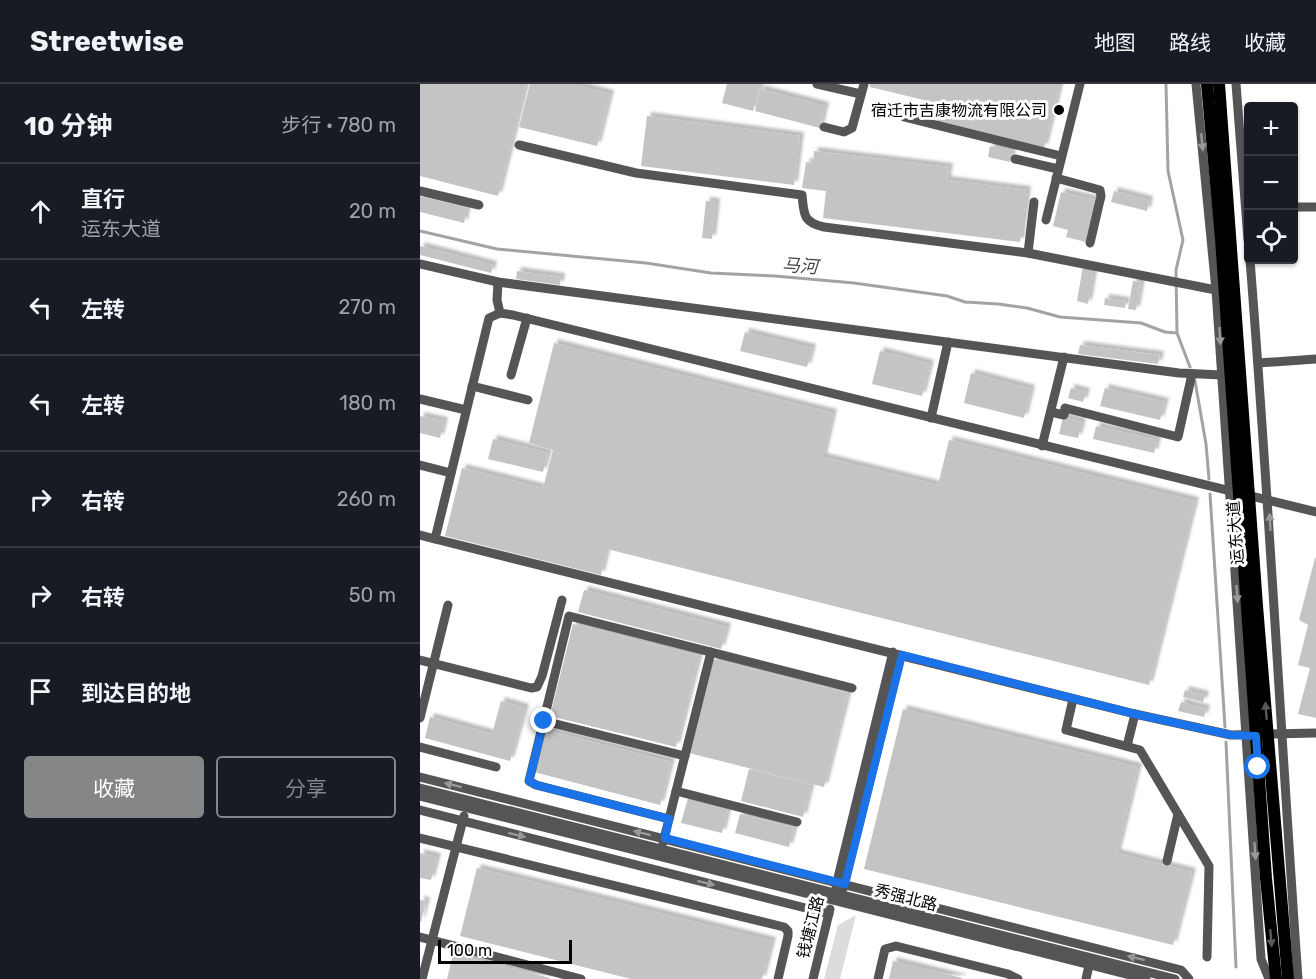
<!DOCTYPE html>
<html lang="zh">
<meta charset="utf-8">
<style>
:root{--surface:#171b24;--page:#242831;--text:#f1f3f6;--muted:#9ea1a6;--line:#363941;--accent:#858687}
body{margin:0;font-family:Rubik,"Noto Sans SC",sans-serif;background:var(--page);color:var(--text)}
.controls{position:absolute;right:18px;top:18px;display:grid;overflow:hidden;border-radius:6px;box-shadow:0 2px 4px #0004}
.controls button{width:54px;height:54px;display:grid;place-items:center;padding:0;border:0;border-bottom:2px solid var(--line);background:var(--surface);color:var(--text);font:30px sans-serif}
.scale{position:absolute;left:18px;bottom:15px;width:134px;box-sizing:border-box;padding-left:6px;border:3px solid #000;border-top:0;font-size:16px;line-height:21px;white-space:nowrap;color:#000;-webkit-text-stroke:4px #fff;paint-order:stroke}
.stop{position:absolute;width:18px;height:18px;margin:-14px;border:4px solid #1a73e8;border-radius:50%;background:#fff}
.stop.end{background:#1a73e8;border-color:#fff;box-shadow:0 2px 6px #0008}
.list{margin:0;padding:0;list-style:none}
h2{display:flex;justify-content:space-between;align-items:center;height:78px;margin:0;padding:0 24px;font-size:26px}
h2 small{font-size:20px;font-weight:400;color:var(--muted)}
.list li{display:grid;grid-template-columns:39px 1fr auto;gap:18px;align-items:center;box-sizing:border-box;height:96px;padding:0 24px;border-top:2px solid var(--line)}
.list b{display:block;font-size:22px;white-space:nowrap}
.list p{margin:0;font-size:20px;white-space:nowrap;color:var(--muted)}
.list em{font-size:20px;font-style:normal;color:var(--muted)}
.actions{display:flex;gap:12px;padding:18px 24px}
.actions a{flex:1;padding:14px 0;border:2px solid var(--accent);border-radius:6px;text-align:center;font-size:21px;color:var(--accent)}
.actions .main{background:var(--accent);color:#fff}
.icon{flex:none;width:33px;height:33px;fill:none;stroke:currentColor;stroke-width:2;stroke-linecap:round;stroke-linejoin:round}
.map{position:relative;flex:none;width:896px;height:895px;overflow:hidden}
header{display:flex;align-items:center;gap:36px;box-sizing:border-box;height:84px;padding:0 30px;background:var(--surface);border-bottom:2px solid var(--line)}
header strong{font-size:28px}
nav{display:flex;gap:33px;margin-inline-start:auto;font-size:21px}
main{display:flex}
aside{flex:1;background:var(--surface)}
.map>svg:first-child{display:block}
</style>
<header>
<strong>Streetwise</strong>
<nav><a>地图</a><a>路线</a><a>收藏</a></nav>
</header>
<main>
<aside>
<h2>10 分钟<small>步行 · 780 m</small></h2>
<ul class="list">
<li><svg class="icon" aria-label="ahead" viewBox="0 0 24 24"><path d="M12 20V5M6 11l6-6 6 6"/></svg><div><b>直行</b><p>运东大道</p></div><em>20 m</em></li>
<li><svg class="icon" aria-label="left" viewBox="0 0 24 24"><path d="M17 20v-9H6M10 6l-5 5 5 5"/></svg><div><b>左转</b></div><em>270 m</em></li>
<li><svg class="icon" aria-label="left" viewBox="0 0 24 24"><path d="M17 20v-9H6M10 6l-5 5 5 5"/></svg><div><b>左转</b></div><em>180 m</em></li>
<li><svg class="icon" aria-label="right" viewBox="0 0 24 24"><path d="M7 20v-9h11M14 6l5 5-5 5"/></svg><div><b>右转</b></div><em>260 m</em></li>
<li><svg class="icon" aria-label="right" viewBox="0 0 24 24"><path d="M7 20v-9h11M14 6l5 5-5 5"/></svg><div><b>右转</b></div><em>50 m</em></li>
<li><svg class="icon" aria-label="arrive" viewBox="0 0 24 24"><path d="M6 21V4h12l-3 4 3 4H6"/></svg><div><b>到达目的地</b></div></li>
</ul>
<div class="actions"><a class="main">收藏</a><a>分享</a></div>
</aside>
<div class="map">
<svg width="896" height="895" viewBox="0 0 896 895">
<defs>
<filter id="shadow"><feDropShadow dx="4" dy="-4" stdDeviation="1.5" flood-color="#0004"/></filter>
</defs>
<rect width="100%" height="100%" fill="#fff"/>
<!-- green -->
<polygon fill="#dcdcdc" points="436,831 420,895 404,895 418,841"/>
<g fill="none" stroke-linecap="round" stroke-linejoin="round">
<!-- stream -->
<g stroke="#a3a3a3" stroke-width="3">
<polyline points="746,0 748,87 763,156 756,186 757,249 770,283"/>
<polyline points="0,147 77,165 226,179 291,189 355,192 434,199 527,212 545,218 578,220 607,224 640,233 721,239 745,248 757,249"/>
<polyline points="775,297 786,360 789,395"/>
<polyline points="790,410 805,643"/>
<polyline points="806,658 816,883"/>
</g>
</g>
<!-- building -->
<g fill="#c4c4c4" filter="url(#shadow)">
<polygon points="0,0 106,0 78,112 0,92"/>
<polygon points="110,0 151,0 190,10 177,62 99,43"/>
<polygon points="307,0 340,0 333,27 302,19"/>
<polygon points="450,0 640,0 624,64 507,36 512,18 450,3"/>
<polygon points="340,5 405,22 400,44 335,27"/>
<polygon points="227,32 380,52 374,101 221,82"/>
<polygon points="570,62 592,67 590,78 568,73"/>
<polygon points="394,67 529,83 527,96 607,106 600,158 403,134 406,107 382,104 386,78 393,79"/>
<polygon points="694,107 729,116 727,127 691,118"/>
<polygon points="641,108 676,116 666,158 646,153 648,146 633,142"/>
<polygon points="0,112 47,124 44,139 0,128"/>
<polygon points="286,117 296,118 292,155 282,154"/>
<polygon points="0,162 73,181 71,189 0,171"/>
<polygon points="663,182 674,184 668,220 657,217"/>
<polygon points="97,187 141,193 140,201 96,195"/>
<polygon points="713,197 721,198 716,226 708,225"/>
<polygon points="685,214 706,217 705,224 684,221"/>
<polygon points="325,248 392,264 387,283 320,267"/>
<polygon points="134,259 413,329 403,373 518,401 529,356 775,417 729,601 187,465 181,491 25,452 42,384 123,404 133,366 109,359"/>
<polygon points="660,261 740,271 738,280 658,270"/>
<polygon points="460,267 510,280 502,312 452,300"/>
<polygon points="551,289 611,305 604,334 544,319"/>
<polygon points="651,304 666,308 663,318 648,314"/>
<polygon points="685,304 745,318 740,336 680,322"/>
<polygon points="0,332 24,337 20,354 0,349"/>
<polygon points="643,333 662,338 658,354 639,350"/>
<polygon points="676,342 737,356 734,369 673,355"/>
<polygon points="73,355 128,369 123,388 68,375"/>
<polygon points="895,474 896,474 896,634 878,630 890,584 878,581 888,541 879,536"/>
<polygon points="164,506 307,543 301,565 158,528"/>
<polygon points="153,540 279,572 256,663 130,632"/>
<polygon points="293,575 428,609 404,703 269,669"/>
<polygon points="765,606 785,611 783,618 763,613"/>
<polygon points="81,617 105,624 90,677 5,654 10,633 72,650"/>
<polygon points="761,618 786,625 784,633 758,627"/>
<polygon points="483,625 718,683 697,769 772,788 753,861 444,785"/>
<polygon points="125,646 251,678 240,721 114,688"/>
<polygon points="329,685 391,701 383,733 321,717"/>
<polygon points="268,714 308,725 302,749 261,739"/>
<polygon points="320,730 374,744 369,763 315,749"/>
<polygon points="0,769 17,773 11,796 0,794"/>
<polygon points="57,784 352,857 342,895 211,895 40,852"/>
<polygon points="0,816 6,817 1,838 0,838"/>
<polygon points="33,870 130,894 130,895 27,895"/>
<polygon points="473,877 542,894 542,895 469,895"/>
</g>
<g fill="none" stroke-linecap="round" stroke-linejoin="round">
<!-- minor -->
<g stroke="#555" stroke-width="9">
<polyline points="397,0 441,10"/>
<polyline points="776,0 796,206 841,875 849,895"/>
<polyline points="816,0 828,156"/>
<polyline points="484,33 641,72"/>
<polyline points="404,43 424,48 432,44 444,0"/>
<path d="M99,61L216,89L382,111C384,131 383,138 404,143L608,169L796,206"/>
<polyline points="595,75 638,85"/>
<polyline points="636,94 680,106 681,112 670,159"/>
<polyline points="0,107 59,121"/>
<polyline points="874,123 896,123"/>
<polyline points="626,136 660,0"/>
<polyline points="608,169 614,118"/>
<path d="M830,176C849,415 861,655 878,895"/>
<polyline points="0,180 78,198 759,289 802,291"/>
<polyline points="78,198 77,216 80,229"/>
<polyline points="838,279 896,275"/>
<polyline points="91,291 107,234"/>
<polyline points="52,302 108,316"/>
<polyline points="0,315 46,326"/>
<polyline points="631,328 644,331 645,324 758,353 772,290"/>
<polyline points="511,334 528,258"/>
<polyline points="622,362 644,273"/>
<polyline points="0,381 31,389"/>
<polyline points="896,428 93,231 80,229 69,234 15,455 715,630 811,651 896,649"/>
<polyline points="0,451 15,455"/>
<polyline points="0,576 111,604 117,603 122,592 142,516"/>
<polyline points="653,615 646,646 720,666 789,782 787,873"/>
<polyline points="0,634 28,521"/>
<polyline points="124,637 265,672"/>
<polyline points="707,662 715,630"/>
<polyline points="0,663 76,683"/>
<polyline points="0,693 761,886 769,895"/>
<polyline points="0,704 755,895"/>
<polyline points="256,707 377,738"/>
<polyline points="0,712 726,895"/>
<polyline points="0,726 409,830"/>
<polyline points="249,735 116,701 109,697 149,532 432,604"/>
<polyline points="0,754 364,843 368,847 368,852 358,895"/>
<polyline points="243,759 291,568"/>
<polyline points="747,777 758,730"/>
<polyline points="416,802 473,568"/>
<polyline points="423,805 481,571"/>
<polyline points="0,853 161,895"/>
<polyline points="2,895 44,732"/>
<polyline points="393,895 410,825"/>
<polyline points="458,895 465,865 476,862 588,890 598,895"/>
<polyline points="666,895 670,877"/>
</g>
<!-- major -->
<g stroke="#000" stroke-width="12">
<polyline points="787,0 801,155 846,794 856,895"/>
<polyline points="799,0 837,522 868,895"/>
</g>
</g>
<!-- one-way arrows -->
<defs><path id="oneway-solid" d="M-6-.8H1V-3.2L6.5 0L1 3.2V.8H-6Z" transform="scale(1.5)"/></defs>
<g fill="#999">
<use href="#oneway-solid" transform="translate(782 58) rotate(84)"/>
<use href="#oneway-solid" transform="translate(800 252) rotate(86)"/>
<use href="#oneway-solid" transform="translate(850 438) rotate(-93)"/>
<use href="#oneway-solid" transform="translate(817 510) rotate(86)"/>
<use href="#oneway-solid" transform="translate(33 701) rotate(-166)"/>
<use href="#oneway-solid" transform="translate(222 749) rotate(-166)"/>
<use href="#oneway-solid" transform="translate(97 751) rotate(14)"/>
<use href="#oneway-solid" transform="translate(835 767) rotate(86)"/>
<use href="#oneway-solid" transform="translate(286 799) rotate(14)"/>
<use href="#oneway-solid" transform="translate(716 874) rotate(-166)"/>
</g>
<g fill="#595959">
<use href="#oneway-solid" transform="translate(846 627) rotate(-95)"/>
<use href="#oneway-solid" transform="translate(851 854) rotate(85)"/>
</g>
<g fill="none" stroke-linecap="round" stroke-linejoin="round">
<!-- route -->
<polyline stroke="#1a73e8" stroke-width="8" points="124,637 109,697 116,701 249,735 245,754 425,800 482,571 715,630 811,651 836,652 838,683"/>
</g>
<!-- markers -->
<circle fill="#000" stroke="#fff" stroke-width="2" cx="639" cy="26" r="6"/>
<g text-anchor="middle" stroke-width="6" stroke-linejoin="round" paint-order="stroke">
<!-- poi labels -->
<g font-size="16" fill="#000" stroke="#fff" text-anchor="end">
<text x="627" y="32">宿迁市吉康物流有限公司</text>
</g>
<!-- street labels -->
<g font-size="16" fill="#000" stroke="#fff">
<text transform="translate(815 449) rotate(-94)" y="6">运东大道</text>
<text transform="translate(486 813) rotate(14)" y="6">秀强北路</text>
<text transform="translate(390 843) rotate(-76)" y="6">钱塘江路</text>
</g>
<!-- water labels -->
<g font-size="18" font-style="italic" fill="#444" stroke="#fff">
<text transform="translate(380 182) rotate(4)" y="6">马河</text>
</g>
</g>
</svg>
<div class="controls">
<button>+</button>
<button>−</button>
<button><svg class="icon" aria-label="locate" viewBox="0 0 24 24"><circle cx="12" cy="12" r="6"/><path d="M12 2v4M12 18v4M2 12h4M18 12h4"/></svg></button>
</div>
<div class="scale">100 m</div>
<div class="stop" style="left:838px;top:683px"></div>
<div class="stop end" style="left:124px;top:637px"></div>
</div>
</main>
